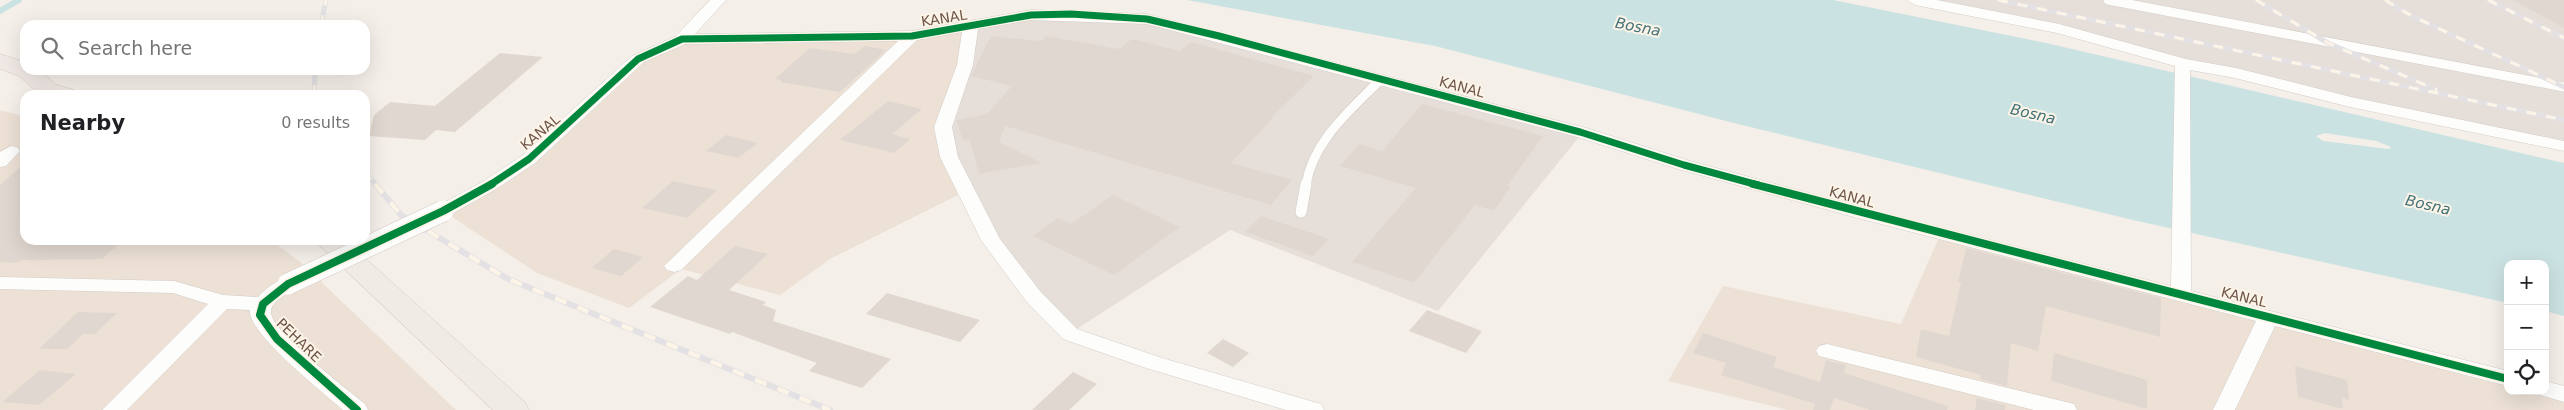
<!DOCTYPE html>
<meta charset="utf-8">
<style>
:root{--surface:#fff;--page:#f6f6f6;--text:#202124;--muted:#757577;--line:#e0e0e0}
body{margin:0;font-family:"DejaVu Sans",sans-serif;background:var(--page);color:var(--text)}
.controls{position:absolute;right:15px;bottom:15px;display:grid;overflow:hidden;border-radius:10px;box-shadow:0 5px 20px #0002}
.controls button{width:45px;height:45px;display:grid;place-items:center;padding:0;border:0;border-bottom:1px solid var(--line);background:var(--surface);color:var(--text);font:25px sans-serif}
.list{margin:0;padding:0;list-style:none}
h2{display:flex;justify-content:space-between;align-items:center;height:65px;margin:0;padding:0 20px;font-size:21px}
h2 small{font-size:16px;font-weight:400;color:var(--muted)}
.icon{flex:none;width:28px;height:28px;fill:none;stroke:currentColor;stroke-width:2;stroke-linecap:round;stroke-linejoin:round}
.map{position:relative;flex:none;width:2564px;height:410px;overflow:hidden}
.search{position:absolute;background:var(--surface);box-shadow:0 5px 20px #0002;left:20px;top:20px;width:350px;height:55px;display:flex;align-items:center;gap:12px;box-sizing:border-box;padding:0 18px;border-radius:15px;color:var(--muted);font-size:19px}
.panel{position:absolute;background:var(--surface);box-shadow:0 5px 20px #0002;left:20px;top:90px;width:350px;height:155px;border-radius:15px}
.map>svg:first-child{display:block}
</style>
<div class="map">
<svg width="2564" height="410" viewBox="0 0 2564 410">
<rect width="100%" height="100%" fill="#f4efe8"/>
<!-- residential -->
<g fill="#ede1d6">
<polygon points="970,27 964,192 830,259 780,295 681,269 629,308 537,273 443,211 490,185 625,71 682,39 912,36"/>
<polygon points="0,110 25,117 25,240 271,240 299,261 456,410 0,410"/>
<polygon points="1941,233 2508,380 2508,391 2545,391 2564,394 2564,410 1788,410 1668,381 1723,286 1901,324"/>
</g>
<!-- industrial -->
<g fill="#e6dfd9">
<polygon points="1932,0 2564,0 2564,144 2302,88 2088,34"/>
<polygon points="1030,17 1147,21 1579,137 1438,311 1230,230 1069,334 989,240 941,127 970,27"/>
</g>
<!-- water -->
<path fill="#cbe2e3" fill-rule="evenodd" d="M1187,0H1833L2046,43L2564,163V316L2545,311V264H2508V303L2133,220L1734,123L1435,46ZM2325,133L2376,141L2391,147L2389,149L2323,141L2316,136Z"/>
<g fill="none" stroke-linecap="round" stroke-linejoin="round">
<!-- stream -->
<polyline stroke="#cbe2e3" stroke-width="6" points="0,11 19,0"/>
</g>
<!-- building -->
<g fill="#e0d7d0">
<polygon points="2513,0 2564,0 2564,28"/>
<polygon points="991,36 1042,41 1046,36 1119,49 1132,39 1180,51 1191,42 1314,76 1271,118 1273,118 1231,163 1292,180 1271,205 1005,126 999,142 1042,163 979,174 970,140 963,141 956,120 987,114 1012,86 971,76"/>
<polygon points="865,46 886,50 840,92 780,82 782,80 775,79 810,48 855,54"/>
<polygon points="500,53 543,57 455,132 436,130 425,140 369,136 374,115 390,102 435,106"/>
<polygon points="888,101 922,109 892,134 910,139 894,153 840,140"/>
<polygon points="1422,104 1543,136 1507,186 1511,187 1494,211 1475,205 1414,283 1352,262 1416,188 1340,166 1359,144 1382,151"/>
<polygon points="726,135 758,143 738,158 706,151"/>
<polygon points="25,163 25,240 123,240 102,259 21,260 18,263 0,262 0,185"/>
<polygon points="673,181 691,185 717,190 687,218 642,208"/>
<polygon points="1113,195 1180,227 1114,275 1033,236 1058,218 1071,224"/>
<polygon points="1261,216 1329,239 1313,256 1245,232"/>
<polygon points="735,246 768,254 729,290 766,302 763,305 776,310 773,321 891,359 862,388 809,371 817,363 732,332 730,334 650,307 688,276 697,280"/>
<polygon points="1966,248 2161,298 2160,337 2046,306 2038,351 2011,343 2007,386 1980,379 1981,375 1916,357 1921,329 1949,336 1961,282 1958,282"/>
<polygon points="614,249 643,257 621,276 592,268"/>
<polygon points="887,293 980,320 960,342 866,314"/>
<polygon points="1427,310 1482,331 1466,353 1409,331"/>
<polygon points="78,312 117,313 95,334 83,334 67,349 39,349"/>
<polygon points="1703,333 1777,357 1773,367 1820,382 1826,360 1846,365 1844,373 1948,406 1947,410 1870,410 1834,398 1830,410 1813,410 1815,404 1721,375 1726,363 1693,353"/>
<polygon points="1223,339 1249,353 1233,367 1207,353"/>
<polygon points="2054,353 2147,380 2147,409 2051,381"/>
<polygon points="2295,366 2347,380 2349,400 2342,398 2343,409 2298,397"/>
<polygon points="40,370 76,374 39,405 2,402"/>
<polygon points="1073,372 1097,384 1069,410 1032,410"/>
<polygon points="1977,398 2005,405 2005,410 1975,410"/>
</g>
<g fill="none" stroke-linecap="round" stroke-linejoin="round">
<defs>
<g id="service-far1">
<polyline points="2108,0 2564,87"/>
<path d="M1306,185C1313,140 1351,110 1381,79"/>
</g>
<polyline id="service" points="1301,212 1306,184"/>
<g id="minor">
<polygon points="710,0 726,0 695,34 912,31 1031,10 1147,14 1586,128 1690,161 1868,209 2171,286 2175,66 2057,33 1915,5 1907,0 1937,0 2059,24 2186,59 2236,68 2351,97 2564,141 2564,151 2350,107 2235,78 2190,70 2191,291 2508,371 2508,386 2275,326 2235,410 2213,410 2256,321 1854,217 1678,169 1574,136 1147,24 1031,20 978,29 973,65 952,127 958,157 1000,239 1040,291 1077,329 1162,358 1321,404 1324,410 1286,410 1146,368 1063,339 1026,301 981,240 940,157 934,127 957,65 962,32 917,40 681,270 674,272 667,270 664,266 898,41 685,44 644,62 535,163 496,189 450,215 436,215 434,211 436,207 484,181 523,155 632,56 676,36"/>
<polygon points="11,146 17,147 20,151 6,166 0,167 0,152"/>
<path d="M0,277L174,281L223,295L258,297C267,287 281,276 295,279L298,284C291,294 274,298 271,310C266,328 350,391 365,404L368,410H343C325,394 246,332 250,310L227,309L127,410H102L208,304L173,293L0,289Z"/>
<polygon points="1827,344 2066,402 2074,404 2077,410 2034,410 1819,356 1816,351 1819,346"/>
<polygon points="2545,381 2564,386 2564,402 2537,394 2535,391 2545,391"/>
</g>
<g id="primary">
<polygon points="50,83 74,90 77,95 41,95 38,90 41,85"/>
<polygon points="314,240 345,240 525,402 529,410 493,410"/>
</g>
<polygon id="trunk" points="0,54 25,62 25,70 40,70 62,90 59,95 41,95 19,76 0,69"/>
</defs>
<!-- service-far1 casing -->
<use href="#service-far1" stroke="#d3ccc6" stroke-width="10"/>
<!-- service casing -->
<use href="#service" stroke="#d3ccc6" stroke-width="12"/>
<!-- minor casing -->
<use href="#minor" stroke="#d3ccc6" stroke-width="1"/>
<!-- primary casing -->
<use href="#primary" stroke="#d3cbc5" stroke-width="1"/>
<!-- trunk casing -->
<use href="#trunk" stroke="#d3cbc5" stroke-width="1"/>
<!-- service-far1 -->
<use href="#service-far1" stroke="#fdfdfc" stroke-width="9"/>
<!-- service -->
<use href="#service" stroke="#fdfdfc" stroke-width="11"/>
<!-- minor -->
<use href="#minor" fill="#fdfdfc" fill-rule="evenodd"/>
<!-- primary -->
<use href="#primary" fill="#f0ebe5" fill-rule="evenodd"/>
<!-- trunk -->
<use href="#trunk" fill="#f0e8e4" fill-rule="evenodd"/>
<defs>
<g id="rail-far1">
<polyline points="1998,0 2564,120"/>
<polyline points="2256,0 2328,43 2437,90"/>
<polyline points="2385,0 2412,16 2564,87"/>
<polyline points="2488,0 2564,38"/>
<polyline points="321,25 326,0"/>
<polyline points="314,95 315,70"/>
<polyline points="365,172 376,185"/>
</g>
<polyline id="rail" points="375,184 401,215 508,279 830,410"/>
</defs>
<!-- rail-far1 casing -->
<use href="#rail-far1" stroke="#e3e1e3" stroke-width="5"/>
<!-- rail casing -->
<use href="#rail" stroke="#e3e1e3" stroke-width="6"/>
<!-- rail-far1 -->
<use href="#rail-far1" stroke="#fdf4e8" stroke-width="3" stroke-dasharray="10" stroke-linecap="butt"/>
<!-- rail -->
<use href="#rail" stroke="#fdf4e8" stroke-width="4.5" stroke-dasharray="12" stroke-linecap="butt"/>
<defs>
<polyline id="minor-bridge" points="288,284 443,211"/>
</defs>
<!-- minor-bridge casing -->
<use href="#minor-bridge" stroke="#d3ccc6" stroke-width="22" stroke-linecap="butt"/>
<!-- minor-bridge -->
<use href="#minor-bridge" stroke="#fdfdfc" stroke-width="21"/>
<defs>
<polyline id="cycleway-far1" points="490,185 529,159 638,59 682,39 912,36 1031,15 1071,14 1147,19 1219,36 1580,132 1684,165 1758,185"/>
<g id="cycleway">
<polyline points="1753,184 2508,379"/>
<polyline points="357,410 277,339 260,315 263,304 288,284 443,211 492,184"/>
</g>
</defs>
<!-- cycleway-far1 casing -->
<use href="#cycleway-far1" stroke="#fdf4e8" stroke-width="9"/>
<!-- cycleway casing -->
<use href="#cycleway" stroke="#fdf4e8" stroke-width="11"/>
<!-- cycleway-far1 -->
<use href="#cycleway-far1" stroke="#00873e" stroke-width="7"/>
<!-- cycleway -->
<use href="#cycleway" stroke="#00873e" stroke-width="8"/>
</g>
<g text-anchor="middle" stroke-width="4" stroke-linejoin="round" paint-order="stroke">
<!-- street labels -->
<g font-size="14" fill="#6f564b" stroke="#fdf4e8">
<text transform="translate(944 18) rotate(-9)" y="5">KANAL</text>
<text transform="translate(1462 87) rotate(15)" y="5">KANAL</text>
<text transform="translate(540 132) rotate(-40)" y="5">KANAL</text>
<text transform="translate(1852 197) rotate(15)" y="5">KANAL</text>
<text transform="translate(2244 297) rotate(14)" y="5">KANAL</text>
<text transform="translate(299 340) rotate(44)" y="5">PEHARE</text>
</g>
<!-- water labels -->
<g font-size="15" font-style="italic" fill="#44737a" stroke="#fdf4e8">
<text transform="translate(1638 27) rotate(11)" y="5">Bosna</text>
<text transform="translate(2033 114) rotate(13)" y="5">Bosna</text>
<text transform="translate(2428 205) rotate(13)" y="5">Bosna</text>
</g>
</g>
</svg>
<div class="controls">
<button>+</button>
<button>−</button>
<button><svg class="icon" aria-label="locate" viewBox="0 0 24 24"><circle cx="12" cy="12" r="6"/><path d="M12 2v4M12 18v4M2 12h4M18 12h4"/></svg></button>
</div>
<div class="search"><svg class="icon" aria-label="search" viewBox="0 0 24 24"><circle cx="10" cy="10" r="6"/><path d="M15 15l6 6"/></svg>Search here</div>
<section class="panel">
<h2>Nearby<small>0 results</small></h2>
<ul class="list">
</ul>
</section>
</div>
